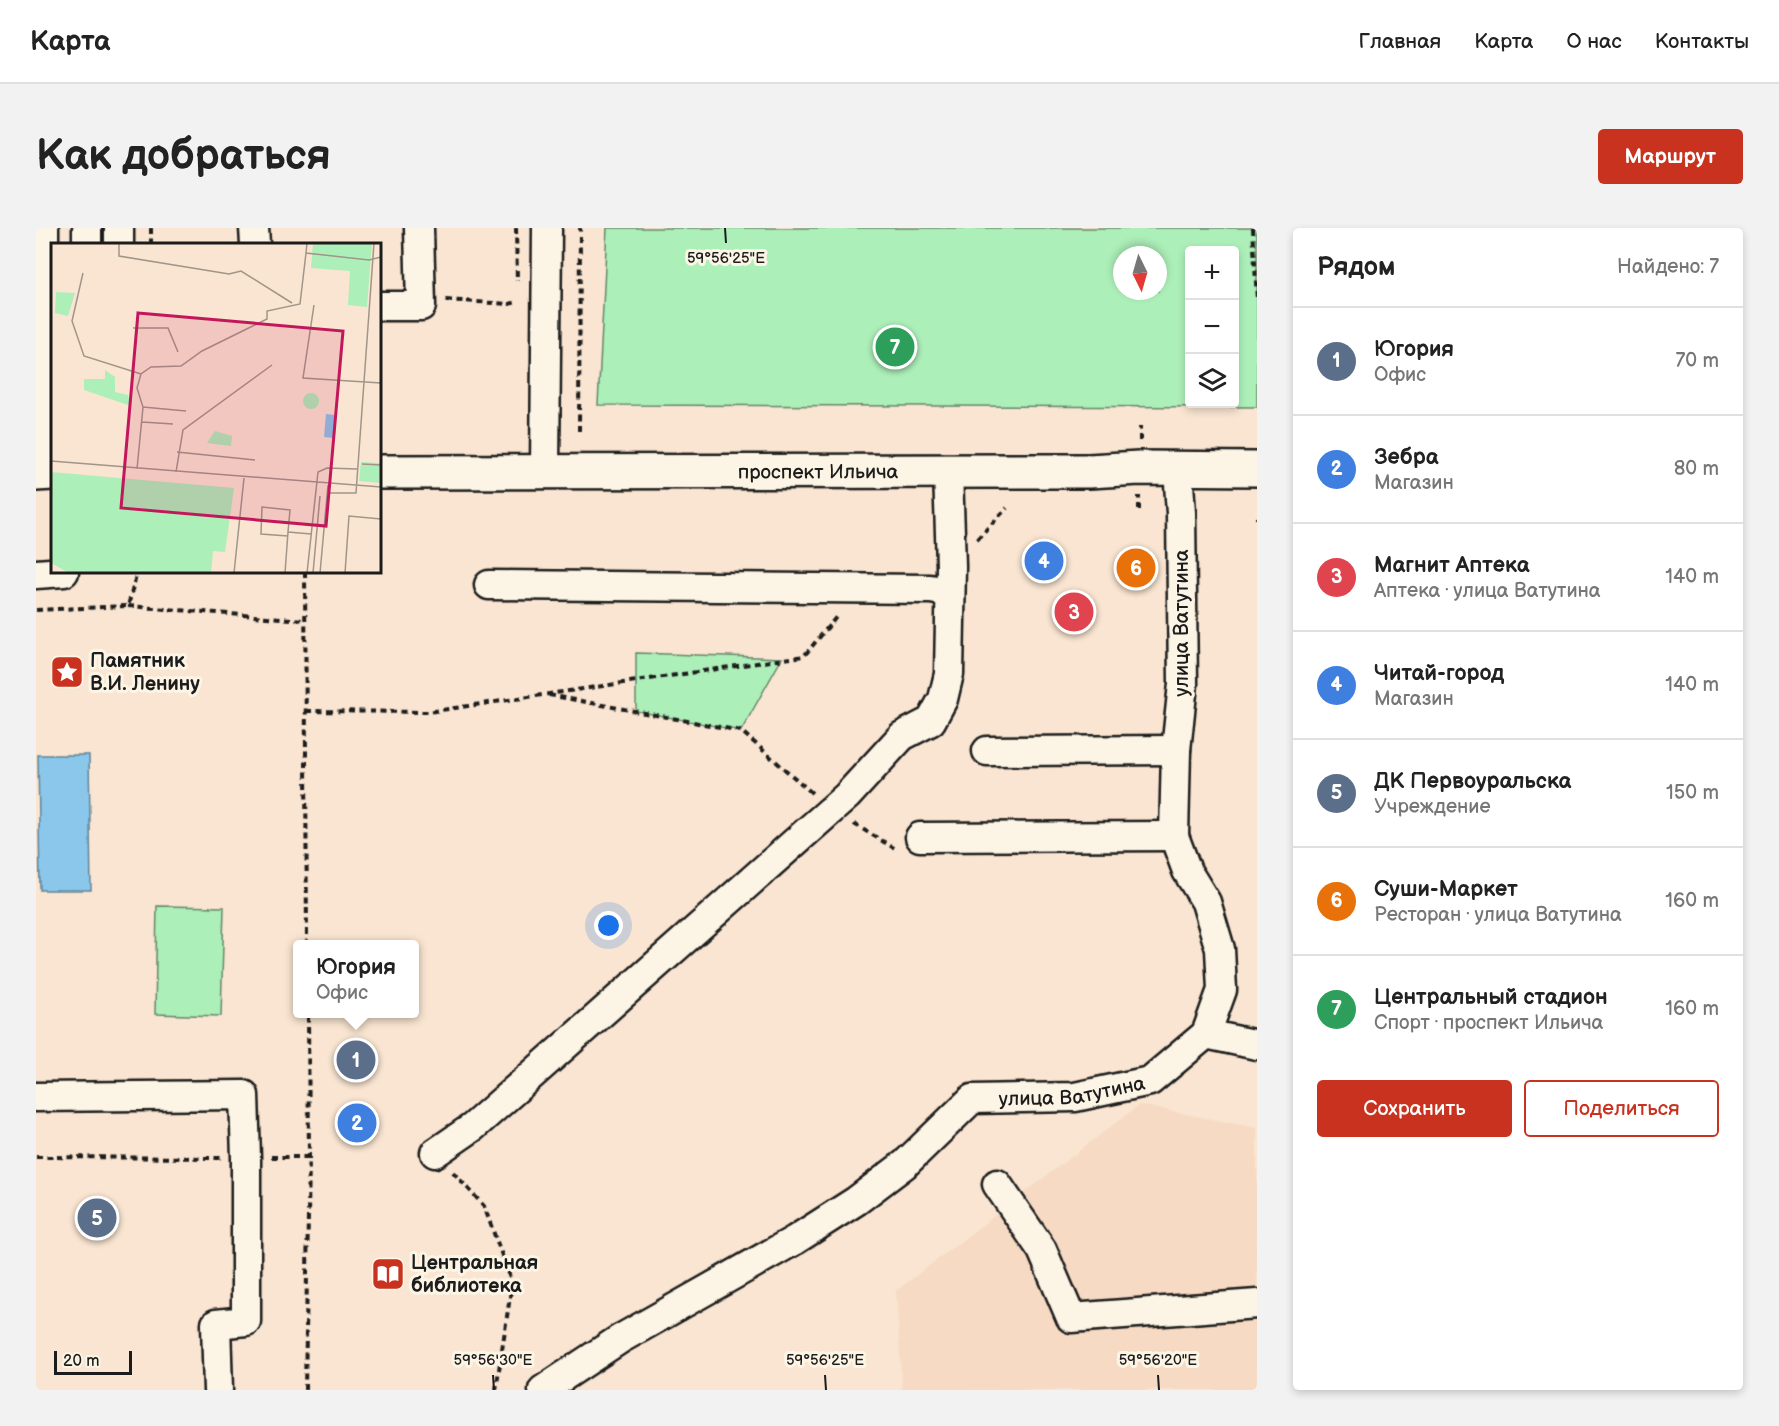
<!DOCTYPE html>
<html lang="ru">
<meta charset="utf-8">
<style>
:root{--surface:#fff;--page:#f2f2f2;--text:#222;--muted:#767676;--line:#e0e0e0;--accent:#c8321e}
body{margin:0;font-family:"Balsamiq Sans",sans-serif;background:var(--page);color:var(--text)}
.controls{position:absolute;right:18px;top:18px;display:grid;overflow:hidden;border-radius:6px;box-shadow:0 3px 9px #0003}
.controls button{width:54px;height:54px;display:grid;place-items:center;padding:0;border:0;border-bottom:2px solid var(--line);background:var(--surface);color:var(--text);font:30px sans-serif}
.compass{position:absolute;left:1077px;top:18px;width:54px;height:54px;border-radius:50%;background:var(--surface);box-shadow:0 3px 9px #0003;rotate:175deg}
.scale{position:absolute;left:18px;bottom:15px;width:78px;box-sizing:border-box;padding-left:6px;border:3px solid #1c1c1c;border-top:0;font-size:16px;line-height:21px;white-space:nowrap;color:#1c1c1c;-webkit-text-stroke:4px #fcf5e5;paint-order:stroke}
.you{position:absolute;left:573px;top:698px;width:21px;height:21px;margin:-15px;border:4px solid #fff;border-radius:50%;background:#1a73e8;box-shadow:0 0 0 9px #1a73e833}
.badge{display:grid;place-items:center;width:39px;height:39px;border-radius:50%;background:var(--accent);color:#fff;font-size:20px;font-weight:700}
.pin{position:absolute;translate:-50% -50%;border:3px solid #fff;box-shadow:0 2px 6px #0006}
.popup{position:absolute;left:257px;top:712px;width:126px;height:78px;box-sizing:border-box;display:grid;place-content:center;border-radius:6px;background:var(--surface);filter:drop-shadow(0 2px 4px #0005);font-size:20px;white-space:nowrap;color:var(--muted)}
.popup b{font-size:22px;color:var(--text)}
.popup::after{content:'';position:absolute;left:50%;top:100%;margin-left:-12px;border:12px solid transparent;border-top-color:var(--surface)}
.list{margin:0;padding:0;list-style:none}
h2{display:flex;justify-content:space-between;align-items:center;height:78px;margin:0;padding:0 24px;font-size:26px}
h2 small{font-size:20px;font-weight:400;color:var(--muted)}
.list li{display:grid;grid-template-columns:39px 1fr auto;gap:18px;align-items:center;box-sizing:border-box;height:108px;padding:0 24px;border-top:2px solid var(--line)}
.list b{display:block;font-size:22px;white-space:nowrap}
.list p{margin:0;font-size:20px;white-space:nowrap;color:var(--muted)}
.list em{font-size:20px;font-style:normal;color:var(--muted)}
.actions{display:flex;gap:12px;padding:18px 24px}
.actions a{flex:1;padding:14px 0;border:2px solid var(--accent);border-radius:6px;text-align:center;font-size:21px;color:var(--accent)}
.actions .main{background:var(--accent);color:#fff}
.icon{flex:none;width:33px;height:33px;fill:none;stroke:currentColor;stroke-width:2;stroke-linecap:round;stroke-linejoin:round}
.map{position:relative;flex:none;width:1221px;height:1162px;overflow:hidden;border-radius:6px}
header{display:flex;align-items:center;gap:36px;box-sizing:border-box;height:84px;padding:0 30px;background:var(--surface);border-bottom:2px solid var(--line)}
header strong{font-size:28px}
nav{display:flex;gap:33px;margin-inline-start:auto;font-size:21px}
.intro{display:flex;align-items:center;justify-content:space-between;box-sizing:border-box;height:144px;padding:0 36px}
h1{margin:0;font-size:42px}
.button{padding:15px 27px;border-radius:6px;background:var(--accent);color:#fff;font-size:21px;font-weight:700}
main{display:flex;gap:36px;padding:0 36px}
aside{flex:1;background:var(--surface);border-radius:6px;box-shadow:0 3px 9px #0003}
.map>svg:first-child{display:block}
</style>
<header>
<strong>Карта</strong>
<nav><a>Главная</a><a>Карта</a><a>О нас</a><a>Контакты</a></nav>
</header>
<div class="intro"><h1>Как добраться</h1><a class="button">Маршрут</a></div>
<main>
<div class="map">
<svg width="1221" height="1162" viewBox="0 0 1221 1162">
<rect width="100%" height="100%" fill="#f9e5d1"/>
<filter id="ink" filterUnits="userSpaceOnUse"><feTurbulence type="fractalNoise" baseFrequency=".0167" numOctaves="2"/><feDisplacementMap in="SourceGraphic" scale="12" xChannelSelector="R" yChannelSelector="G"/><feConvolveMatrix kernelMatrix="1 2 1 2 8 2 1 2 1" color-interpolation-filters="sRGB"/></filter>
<g filter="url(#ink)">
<!-- built -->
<polygon fill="#f7dac3" points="1103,877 1221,900 1221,1162 866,1162 860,1063"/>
<!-- green -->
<g fill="#adefb9" stroke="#64866a" stroke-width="1.5" fill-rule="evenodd">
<path d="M571,0H1221V179L562,177ZM1154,22H1198V176H1154ZM1086,27H1122V63H1086Z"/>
<polygon points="600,425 746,430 705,503 600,483"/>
<polygon points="121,678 188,679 185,788 119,786"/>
</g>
<!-- water -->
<polygon fill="#8ac7ea" stroke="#5e8398" stroke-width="1.5" points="2,527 53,527 55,662 4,662"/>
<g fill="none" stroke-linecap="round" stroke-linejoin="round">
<defs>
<g id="minor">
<polyline points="51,0 51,16"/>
<polyline points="218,0 219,16"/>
<polyline points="83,16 83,0"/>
<polyline points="344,78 385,78 383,0"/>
<polyline points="509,243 511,0"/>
<polyline points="8,245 7,195 3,183 8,171 8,0"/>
<polyline points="0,346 28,344"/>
<polyline points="453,357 894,361 914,364"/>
<polyline points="951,523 1140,522"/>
<polyline points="884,609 1138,608"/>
<polyline points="1170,806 1221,817"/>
<polyline points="0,869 208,867 210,930 210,1093 180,1096 182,1162"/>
<polyline points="399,925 437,899 811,568 866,508 895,493 907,471 913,446 915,338 912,243"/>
<polyline points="961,956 1006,1022 1035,1090 1221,1076"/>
<path id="s1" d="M507,1162L584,1111L759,1012L820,973L869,936L936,871L1039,869L1114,853L1170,806L1186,762L1184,721L1170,674L1151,643L1138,608L1140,522L1147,456L1145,285L1142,241"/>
</g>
<g id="major">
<path id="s2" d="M344,244L1053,243L1103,240L1221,241"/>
<polyline points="0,246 16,245"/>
</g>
</defs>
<!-- minor casing -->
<use href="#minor" stroke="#1c1c1c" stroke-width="33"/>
<!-- major casing -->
<use href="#major" stroke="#1c1c1c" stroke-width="38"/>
<!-- path -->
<g stroke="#1c1c1c" stroke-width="4" stroke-dasharray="6 4.5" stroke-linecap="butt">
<polyline points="115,0 115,16"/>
<polyline points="480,0 481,53"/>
<polyline points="1217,0 1221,73"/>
<polyline points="410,72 473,76 481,74"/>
<polyline points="543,203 544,0"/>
<polyline points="1104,213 1104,199"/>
<polyline points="1103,282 1103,268"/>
<polyline points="1221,289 1221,291"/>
<polyline points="941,311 971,280"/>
<polyline points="269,344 271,716"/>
<polyline points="92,378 269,392"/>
<polyline points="0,382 92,378 101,344"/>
<polyline points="513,467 705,503 776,565"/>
<polyline points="270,483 392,484 768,428 801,388"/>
<polyline points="818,596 858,620"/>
<polyline points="0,929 185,930"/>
<polyline points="235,929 273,929"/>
<polyline points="417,944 448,978 476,1055 460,1162"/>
<polyline points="269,1162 273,929 272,786"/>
</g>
<!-- minor -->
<use href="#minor" stroke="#fcf5e5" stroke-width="28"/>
<!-- major -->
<use href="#major" stroke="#fcf5e5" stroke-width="33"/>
</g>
</g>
<!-- ticks -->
<path fill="none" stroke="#1c1c1c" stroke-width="2" d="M689,0L690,15M457,1147L458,1162M789,1147L790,1162M1122,1147L1123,1162"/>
<!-- icons -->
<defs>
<symbol id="sight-square" viewBox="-11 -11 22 22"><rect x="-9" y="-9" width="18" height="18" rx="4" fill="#c8321e" stroke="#fcf5e5"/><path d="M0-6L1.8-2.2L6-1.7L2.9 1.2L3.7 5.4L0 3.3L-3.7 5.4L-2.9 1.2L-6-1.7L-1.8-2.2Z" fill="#fff"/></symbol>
<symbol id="library-square" viewBox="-11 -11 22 22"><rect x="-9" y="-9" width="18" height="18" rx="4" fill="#c8321e" stroke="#fcf5e5"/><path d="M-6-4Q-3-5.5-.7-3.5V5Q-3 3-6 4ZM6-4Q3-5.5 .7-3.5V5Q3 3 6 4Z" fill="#fff"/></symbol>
</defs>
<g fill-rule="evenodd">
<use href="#sight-square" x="12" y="425" width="38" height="38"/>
<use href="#library-square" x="333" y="1027" width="38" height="38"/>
</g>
<g text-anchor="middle" stroke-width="6" stroke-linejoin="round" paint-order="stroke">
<!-- street labels -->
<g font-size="20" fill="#1c1c1c" stroke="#fcf5e5">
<text dy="7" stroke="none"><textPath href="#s2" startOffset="438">проспект Ильича</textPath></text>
<text transform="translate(1145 395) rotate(-90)" y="7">улица Ватутина</text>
<text dy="7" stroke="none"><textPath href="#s1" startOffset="621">улица Ватутина</textPath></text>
</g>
<!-- poi labels -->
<g font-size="20" font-weight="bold" fill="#1c1c1c" stroke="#fcf5e5" text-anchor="start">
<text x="54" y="439">Памятник<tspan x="54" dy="23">В.И. Ленину</tspan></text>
<text x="375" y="1041">Центральная<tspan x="375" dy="23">библиотека</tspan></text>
</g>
</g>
<!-- overview -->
<g transform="translate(15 15)">
<rect width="330" height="330" fill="#f9e5d1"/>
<path d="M262,0H321L316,64L297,62L299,28L260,25ZM5,49L24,50L17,73L4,70ZM54,127L64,134V149L77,152L80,163L33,147V136H54ZM252 158a8 8 0 1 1 16 0a8 8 0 1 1-16 0ZM164,188L181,193L180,203L156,200ZM310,219L330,220V240L308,238ZM0,229L183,245L174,309L162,308L160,330H18L0,320Z" fill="#adefb9"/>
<path d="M275,171L284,172L282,195L273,194Z" fill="#8ac7ea"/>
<path fill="none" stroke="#a19589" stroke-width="1.5" d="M68,0V13L178,31L190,28L241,60M256,0L255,10L318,17L330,14M32,30L21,78L33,113L90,131M263,62L252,135L330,140M82,85H117L127,109M92,164L135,168M91,179L122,181M126,209L204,217M0,218L330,244M311,221L330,222M86,226L92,164L86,145L90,131L100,124L130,123L151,108L216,76V68L249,61L255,10M125,229L132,187L221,122M276,250H305L323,0M237,289L260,291M183,330L193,235M234,330L237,289L239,267L211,264L210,291L237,293M256,330L267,229L276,225L306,226M262,330L269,253M269,330L277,242M294,330L298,273L330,276"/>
<path fill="#c2185b" fill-opacity="0.15" stroke="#c2185b" stroke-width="3" d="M87,70L292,88L275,283L70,265Z"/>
<rect width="330" height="330" fill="none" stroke="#1c1c1c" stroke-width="3"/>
</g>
<g font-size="15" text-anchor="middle" fill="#1c1c1c" stroke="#fcf5e5" stroke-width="6" stroke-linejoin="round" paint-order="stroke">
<text x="690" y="35">59°56'25"E</text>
<text x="457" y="1137">59°56'30"E</text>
<text x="789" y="1137">59°56'25"E</text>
<text x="1122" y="1137">59°56'20"E</text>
</g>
</svg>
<div class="controls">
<button>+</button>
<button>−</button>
<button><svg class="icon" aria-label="layers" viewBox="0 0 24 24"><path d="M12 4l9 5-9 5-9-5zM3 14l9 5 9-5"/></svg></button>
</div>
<svg class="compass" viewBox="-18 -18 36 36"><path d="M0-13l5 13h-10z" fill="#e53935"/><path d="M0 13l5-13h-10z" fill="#767676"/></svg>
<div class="scale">20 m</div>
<div class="you"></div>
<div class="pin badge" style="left:320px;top:832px;background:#5c6f8a">1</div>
<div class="popup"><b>Югория</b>Офис</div>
<div class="pin badge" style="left:321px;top:895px;background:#3f7fe0">2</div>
<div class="pin badge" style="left:1038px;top:384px;background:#e0444e">3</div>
<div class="pin badge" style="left:1008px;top:333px;background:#3f7fe0">4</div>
<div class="pin badge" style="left:61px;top:990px;background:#5c6f8a">5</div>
<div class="pin badge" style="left:1100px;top:340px;background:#e8710a">6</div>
<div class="pin badge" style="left:859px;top:119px;background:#2e9e5b">7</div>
</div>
<aside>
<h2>Рядом<small>Найдено: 7</small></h2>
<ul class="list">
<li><span class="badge" style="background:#5c6f8a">1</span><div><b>Югория</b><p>Офис</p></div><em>70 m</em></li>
<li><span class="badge" style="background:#3f7fe0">2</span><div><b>Зебра</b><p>Магазин</p></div><em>80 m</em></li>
<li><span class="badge" style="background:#e0444e">3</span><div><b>Магнит Аптека</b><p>Аптека · улица Ватутина</p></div><em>140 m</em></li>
<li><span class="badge" style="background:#3f7fe0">4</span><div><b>Читай-город</b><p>Магазин</p></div><em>140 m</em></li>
<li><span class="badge" style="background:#5c6f8a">5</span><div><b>ДК Первоуральска</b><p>Учреждение</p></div><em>150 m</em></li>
<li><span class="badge" style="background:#e8710a">6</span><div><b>Суши-Маркет</b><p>Ресторан · улица Ватутина</p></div><em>160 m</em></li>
<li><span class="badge" style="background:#2e9e5b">7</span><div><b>Центральный стадион</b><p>Спорт · проспект Ильича</p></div><em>160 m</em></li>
</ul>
<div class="actions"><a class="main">Сохранить</a><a>Поделиться</a></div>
</aside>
</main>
